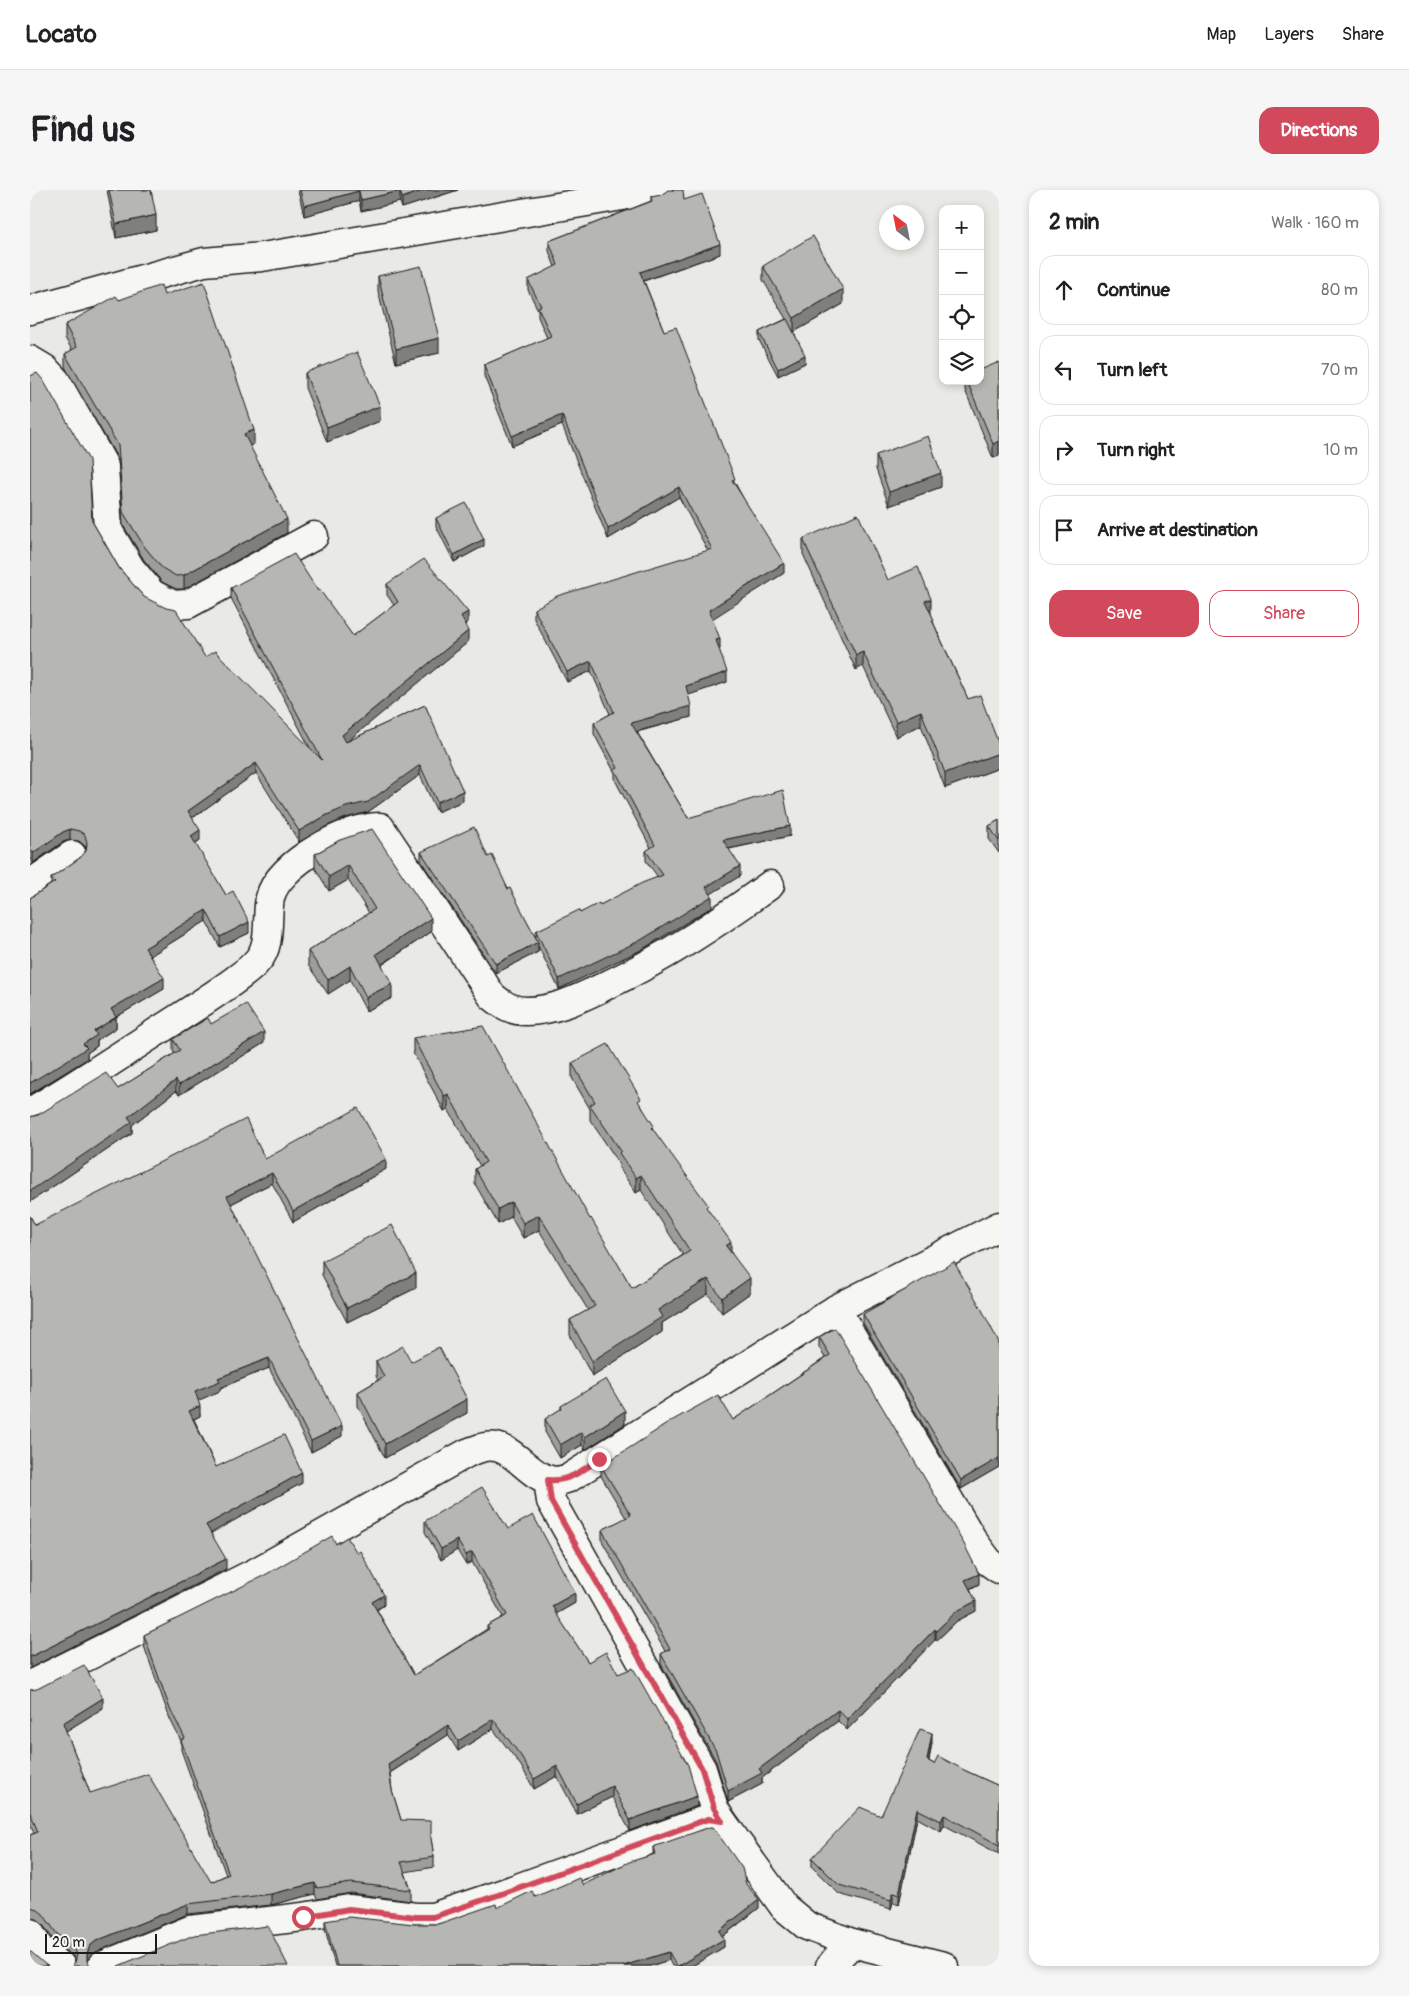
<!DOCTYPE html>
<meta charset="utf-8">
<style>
:root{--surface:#fff;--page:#f6f6f6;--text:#202124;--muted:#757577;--line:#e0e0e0;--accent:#d1495b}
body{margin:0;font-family:Pangolin,sans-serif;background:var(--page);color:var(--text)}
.controls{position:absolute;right:15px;top:15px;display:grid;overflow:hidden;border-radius:10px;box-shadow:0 2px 8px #0003}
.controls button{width:45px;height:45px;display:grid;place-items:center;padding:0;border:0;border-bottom:1px solid var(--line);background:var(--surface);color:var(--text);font:25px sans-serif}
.compass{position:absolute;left:849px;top:15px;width:45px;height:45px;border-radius:50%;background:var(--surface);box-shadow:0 2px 8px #0003;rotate:328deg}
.scale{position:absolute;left:15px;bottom:12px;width:112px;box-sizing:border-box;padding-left:5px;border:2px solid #1c1c1c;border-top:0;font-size:14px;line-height:18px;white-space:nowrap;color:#1c1c1c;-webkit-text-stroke:4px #f6f6f2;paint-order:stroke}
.stop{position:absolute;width:15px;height:15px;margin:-11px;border:4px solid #d1495b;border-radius:50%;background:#fff}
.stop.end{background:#d1495b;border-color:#fff;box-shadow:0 1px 5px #0008}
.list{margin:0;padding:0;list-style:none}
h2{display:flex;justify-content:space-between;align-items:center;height:65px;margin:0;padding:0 20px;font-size:21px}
h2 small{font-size:16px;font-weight:400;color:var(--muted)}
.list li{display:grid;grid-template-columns:32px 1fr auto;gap:15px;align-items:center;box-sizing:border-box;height:70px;margin:0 10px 10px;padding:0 10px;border:1px solid var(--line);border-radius:15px}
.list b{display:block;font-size:19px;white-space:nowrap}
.list em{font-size:16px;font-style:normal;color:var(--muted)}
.actions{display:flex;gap:10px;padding:15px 20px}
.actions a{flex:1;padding:11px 0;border:1px solid var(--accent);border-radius:15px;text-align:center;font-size:18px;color:var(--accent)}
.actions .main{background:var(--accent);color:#fff}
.icon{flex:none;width:28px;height:28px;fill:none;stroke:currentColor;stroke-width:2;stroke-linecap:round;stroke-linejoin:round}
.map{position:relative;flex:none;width:969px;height:1776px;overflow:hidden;border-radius:15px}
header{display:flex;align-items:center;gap:30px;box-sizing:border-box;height:70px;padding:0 25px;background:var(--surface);border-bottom:1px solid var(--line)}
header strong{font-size:24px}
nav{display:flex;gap:28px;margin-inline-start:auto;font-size:18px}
.intro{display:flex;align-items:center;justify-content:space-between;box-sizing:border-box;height:120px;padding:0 30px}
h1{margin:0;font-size:35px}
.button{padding:12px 22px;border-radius:15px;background:var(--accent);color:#fff;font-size:18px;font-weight:700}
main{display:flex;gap:30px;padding:0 30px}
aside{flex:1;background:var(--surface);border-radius:15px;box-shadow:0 2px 8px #0003}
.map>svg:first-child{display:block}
</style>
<header>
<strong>Locato</strong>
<nav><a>Map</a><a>Layers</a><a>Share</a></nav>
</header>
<div class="intro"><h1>Find us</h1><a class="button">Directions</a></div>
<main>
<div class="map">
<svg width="969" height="1776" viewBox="0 0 969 1776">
<rect width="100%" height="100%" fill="#e9e9e5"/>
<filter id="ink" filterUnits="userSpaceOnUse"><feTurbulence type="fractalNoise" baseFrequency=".02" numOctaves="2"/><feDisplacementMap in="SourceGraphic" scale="10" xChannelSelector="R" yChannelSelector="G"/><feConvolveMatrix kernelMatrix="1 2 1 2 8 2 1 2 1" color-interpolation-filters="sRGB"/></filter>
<g filter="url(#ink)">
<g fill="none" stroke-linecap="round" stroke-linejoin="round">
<defs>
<g id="minor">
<polyline points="0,120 174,72 232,67 628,0"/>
<polyline points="0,170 15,179 26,191 74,276 78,340 101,379 122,404 143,415 158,414 284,346"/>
<polyline points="0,694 42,665"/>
<path d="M0,922C47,895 93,863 139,834C161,820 183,806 205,790C213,784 222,778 228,770C242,754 236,727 240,708C247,674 318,636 350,637L462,806C473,815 482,821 496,821C525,821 550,808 575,796C635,768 686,734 740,695"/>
<polyline points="806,1119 944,1352 959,1372 969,1379"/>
<polyline points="518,1290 521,1311 672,1579 684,1618 692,1631"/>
<path d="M0,1495L228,1381L437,1263C443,1261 449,1258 455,1257C482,1252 496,1285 520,1290C527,1292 533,1290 539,1288L806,1119L969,1036"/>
<path d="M0,1743C8,1757 15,1769 31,1776"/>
<polyline points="72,1776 160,1740 273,1727 319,1719 386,1727 403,1727 471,1704 678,1629 692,1631 754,1717 777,1736 822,1753 914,1776"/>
<polyline points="800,1776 822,1753"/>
</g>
</defs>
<!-- minor casing -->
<use href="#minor" stroke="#1c1c1c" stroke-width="31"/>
<!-- minor -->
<use href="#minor" stroke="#f6f6f2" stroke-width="28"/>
</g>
<!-- wall -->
<g fill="#9d9d9a" stroke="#1c1c1c">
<polygon points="77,0 121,0 126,40 86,48"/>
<polygon points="268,0 428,0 372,18 370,12 331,21 329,11 274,26"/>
<polygon points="621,7 654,10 690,64 614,91 634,141 705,293 754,383 682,428 690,459 689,459 697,492 658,505 661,527 607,542 658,628 760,646 699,659 710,686 680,704 682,717 611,760 529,799 508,756 508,762 466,783 391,671 391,662 458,667 478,699 506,747 506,741 550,723 570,715 628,687 616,671 616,661 621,658 585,590 585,583 564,544 564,533 580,524 561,481 537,492 504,429 504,419 678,361 649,307 578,349 532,235 482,256 454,186 454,175 517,148 508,127 508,120 498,100 498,90 525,77 519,61 519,51 621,11"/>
<polygon points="733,76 813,114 764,142 775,173 748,186 729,150 729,142 756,129 733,90"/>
<polygon points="348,86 409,163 366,173 348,101"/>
<polygon points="134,105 224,254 219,255 257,343 154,399 146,399 132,392 114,370 93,335 88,269 35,177 35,164 42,160 35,148 35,135 89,110"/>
<polygon points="969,172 969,266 963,268 935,200 935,191 950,191"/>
<polygon points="275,183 350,231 297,252 275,198"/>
<polygon points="0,186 62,331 89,378 114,407 175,467 280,558 201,408 201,398 288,401 323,446 364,415 357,405 357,394 438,432 435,434 438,452 316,552 395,515 433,611 407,622 390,585 338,622 316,628 297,636 269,652 226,583 162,628 170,650 165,654 219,743 190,757 176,731 120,766 134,799 86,827 86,838 67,850 67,856 57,863 57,869 0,904 0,708 21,694 21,688 51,667 56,660 55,656 49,651 40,650 33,652 3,673 0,669"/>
<polygon points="846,265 911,297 859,316 846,279"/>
<polygon points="406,328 454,356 424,372 406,336"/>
<polygon points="773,349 858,390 901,423 904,434 938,509 969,555 969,578 915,598 891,535 866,547 833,476 826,480 773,364"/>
<polygon points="969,630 969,663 959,649 959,636"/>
<polygon points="310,650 401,742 352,775 362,808 336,821 320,790 298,804 278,775 278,761 339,723 318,690 299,701 285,678 285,664"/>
<polygon points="181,834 234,853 149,905 146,901 102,935 102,943 0,1012 0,927 88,899 145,863 143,860 143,849"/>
<polygon points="383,848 560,1029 602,1098 653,1065 611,1000 606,1003 589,978 589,973 560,930 560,919 542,888 542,873 611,915 624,941 678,1021 701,1062 720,1103 692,1123 678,1104 632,1133 632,1142 562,1186 540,1145 540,1130 558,1120 509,1040 493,1048 481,1027 468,1034 445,994 445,979 450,976 418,919 414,921 383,863"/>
<polygon points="235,969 356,979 263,1032 242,993 201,1014 312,1246 281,1262 239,1178 190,1198 190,1201 168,1210 170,1226 164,1229 186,1277 272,1293 181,1343 196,1379 0,1478 0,1026 5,1035"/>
<polygon points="292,1071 386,1098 317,1132 292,1085"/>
<polygon points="833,1124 969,1153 969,1277 931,1299 833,1133"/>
<polygon points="789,1147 949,1394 940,1399 946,1421 927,1431 906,1451 905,1450 817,1540 808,1531 732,1588 732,1594 698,1612 686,1571 631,1474 631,1464 635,1461 572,1351 572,1340 596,1328 571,1286 571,1276 703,1230 795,1168 789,1157"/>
<polygon points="346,1171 381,1172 437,1223 355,1268 328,1216 328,1202 348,1190 346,1186"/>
<polygon points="531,1216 595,1234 555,1260 552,1255 530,1268 515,1242 515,1229 531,1219"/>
<polygon points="395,1331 478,1339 545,1413 526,1424 558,1472 588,1484 667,1616 600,1641 582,1607 547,1624 527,1586 504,1599 491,1576 463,1539 428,1561 418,1545 360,1583 362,1600 371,1630 401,1649 404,1667 404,1677 375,1682 381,1700 381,1711 321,1703 287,1709 285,1704 241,1715 158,1724 66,1762 60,1766 45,1772 44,1767 27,1755 13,1735 7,1729 0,1728 0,1645 4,1643 0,1633 0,1500 73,1518 36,1541 60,1603 181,1692 196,1685 151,1560 151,1551 140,1529 114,1456 114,1445 306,1354 354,1415 347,1420 384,1485 457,1439 457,1436 473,1427 442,1372 436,1375 427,1360 411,1370 395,1342"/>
<polygon points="902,1552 899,1571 904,1574 936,1581 969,1596 969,1664 914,1635 911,1641 887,1628 869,1714 863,1712 861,1719 809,1704 782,1677 782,1668 851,1626"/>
<polygon points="623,1657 716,1694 729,1718 692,1747 694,1757 662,1776 642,1776 639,1770 620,1776 305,1776 295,1739 295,1731 384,1734 408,1734 505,1707 553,1695 623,1664"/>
</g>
<!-- shaded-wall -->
<g fill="#7f7f7d" stroke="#1c1c1c">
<polygon points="395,0 428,0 372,18 372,8"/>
<polygon points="329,1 329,11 274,26 274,16"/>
<polygon points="370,1 370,12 331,21 331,10"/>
<polygon points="126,25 126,40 86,48 86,34"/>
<polygon points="690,54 690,64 610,92 610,82"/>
<polygon points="813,99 813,114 764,142 764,128"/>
<polygon points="409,148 409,163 366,173 366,159"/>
<polygon points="775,165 775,173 748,186 748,179"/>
<polygon points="350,216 350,231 297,252 297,237"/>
<polygon points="532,225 532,235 482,256 482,246"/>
<polygon points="224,240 224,254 214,258 214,244"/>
<polygon points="969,251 969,266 963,268 963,254"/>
<polygon points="911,283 911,297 859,316 859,302"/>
<polygon points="649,297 649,307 578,349 578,339"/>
<polygon points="257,329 257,343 154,399 154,385"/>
<polygon points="454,349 454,356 424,372 424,365"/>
<polygon points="754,373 754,383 679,431 679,420"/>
<polygon points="901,409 901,423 895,426 895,411"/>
<polygon points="438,422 438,432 431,436 431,426"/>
<polygon points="438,441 438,452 312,556 312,545"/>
<polygon points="690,449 690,459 686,461 686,450"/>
<polygon points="833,462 833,476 826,480 826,465"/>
<polygon points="561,471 561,481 537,492 537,482"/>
<polygon points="697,482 697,492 656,506 656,496"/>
<polygon points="661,516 661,527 601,543 601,533"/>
<polygon points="891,521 891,535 866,547 866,532"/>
<polygon points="969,563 969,578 915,598 915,583"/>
<polygon points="226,573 226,583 158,631 158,621"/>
<polygon points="390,575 390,585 338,622 316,628 297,636 269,652 269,641 297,625"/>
<polygon points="433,601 433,611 407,622 407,612"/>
<polygon points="760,636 760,646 693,660 693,650"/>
<polygon points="40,639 40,650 33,652 3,673 3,663 33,642"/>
<polygon points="170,640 170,650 161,656 161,646"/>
<polygon points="318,675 318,690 299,701 299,687"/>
<polygon points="710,676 710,686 676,707 676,697"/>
<polygon points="682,706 682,717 611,760 529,799 529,789"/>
<polygon points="176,720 176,731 115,769 115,758"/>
<polygon points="401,728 401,742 346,778 346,764"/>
<polygon points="219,732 219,743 190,757 190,747"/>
<polygon points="508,752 508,762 466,783 466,774"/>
<polygon points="320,776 320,790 298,804 298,790"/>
<polygon points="134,788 134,799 81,830 81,819"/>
<polygon points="362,794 362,808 336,821 336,807"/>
<polygon points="86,827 86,838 67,850 67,856 57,863 57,869 0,904 0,893 53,854 64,841"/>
<polygon points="234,842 234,853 149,905 149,895"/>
<polygon points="146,890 146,901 102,935 102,943 0,1012 0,1001"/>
<polygon points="418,904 418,919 414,921 414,906"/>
<polygon points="356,969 356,979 263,1032 263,1021"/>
<polygon points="242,983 242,993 197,1016 197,1006"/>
<polygon points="611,985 611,1000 606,1003 606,988"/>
<polygon points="481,1012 481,1027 468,1034 468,1019"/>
<polygon points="509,1025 509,1040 493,1048 493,1033"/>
<polygon points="701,1052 701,1067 696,1056"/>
<polygon points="386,1083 386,1098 317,1132 317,1118"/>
<polygon points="720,1088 720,1103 692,1123 692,1108"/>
<polygon points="678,1089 678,1104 632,1133 632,1142 562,1186 562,1171 628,1120"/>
<polygon points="239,1168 239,1178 190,1198 190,1201 165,1212 165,1201 188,1188"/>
<polygon points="437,1209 437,1223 355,1268 355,1254"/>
<polygon points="170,1216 170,1226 159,1231 159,1221"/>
<polygon points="595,1221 595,1234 555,1260 555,1247"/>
<polygon points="312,1236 312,1246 281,1262 281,1251"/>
<polygon points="552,1242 552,1255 530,1268 530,1255"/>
<polygon points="969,1268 969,1277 931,1299 931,1290"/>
<polygon points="272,1283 272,1293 176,1346 176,1335"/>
<polygon points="427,1350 427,1360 411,1370 411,1359"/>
<polygon points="442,1362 442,1372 436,1375 436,1365"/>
<polygon points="196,1369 196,1379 0,1478 0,1467"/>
<polygon points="949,1384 949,1394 935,1401 935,1390"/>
<polygon points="545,1403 545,1413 526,1424 522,1416"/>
<polygon points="354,1405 354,1415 342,1422 342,1412"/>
<polygon points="946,1411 946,1421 927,1431 906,1451 906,1441 927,1421"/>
<polygon points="905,1439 905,1450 817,1540 817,1529"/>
<polygon points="73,1508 73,1518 33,1543 33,1533"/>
<polygon points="808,1520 808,1531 732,1588 732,1594 698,1612 698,1601 729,1579"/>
<polygon points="463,1529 463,1539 428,1561 428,1551"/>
<polygon points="418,1535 418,1545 358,1584 358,1574"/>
<polygon points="902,1543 902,1552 897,1580 897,1570"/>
<polygon points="527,1576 527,1586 504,1599 504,1589"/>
<polygon points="582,1596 582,1607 547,1624 547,1614"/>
<polygon points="667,1606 667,1616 600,1641 600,1630"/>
<polygon points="887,1619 887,1628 869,1714 869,1704"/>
<polygon points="914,1625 914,1635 911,1641 911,1631"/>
<polygon points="285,1693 285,1704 241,1715 241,1704"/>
<polygon points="863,1703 863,1712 861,1719 861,1710"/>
<polygon points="729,1710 729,1718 689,1749 689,1741"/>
<polygon points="158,1714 158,1724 66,1762 60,1766 57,1773 57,1763 60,1756 66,1751"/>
<polygon points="694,1749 694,1757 662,1776 648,1776"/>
<polygon points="639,1762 639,1770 620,1776 593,1776"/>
</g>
<!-- building -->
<g fill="#b6b6b3" stroke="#1c1c1c">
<polygon points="79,0 121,0 126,25 86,34"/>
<polygon points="270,0 395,0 372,8 370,1 331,10 329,1 274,16"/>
<polygon points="638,0 653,0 654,10 672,4 690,54 610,82 634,141 646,137 705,289 702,290 754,373 679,420 690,449 686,450 697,482 656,496 661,516 601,533 658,628 753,600 760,636 693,650 710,676 676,697 682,706 611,750 529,789 506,741 549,720 550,723 569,713 570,715 612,693 633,685 616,661 625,655 585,580 588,578 564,533 584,522 561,471 537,482 504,419 527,406 682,359 649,297 578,339 532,225 482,246 454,175 521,146 508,117 511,116 498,90 528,75 519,51 622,11 621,7 631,5"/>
<polygon points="783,46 813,99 764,128 733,76"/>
<polygon points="391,76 409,148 366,159 348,86"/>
<polygon points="174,92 224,240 214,244 257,329 154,385 146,386 132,378 114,356 93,322 88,255 35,164 47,157 35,135 86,106 89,110 131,95 134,105"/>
<polygon points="757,129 775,165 748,179 729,142"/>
<polygon points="327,162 350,216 297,237 275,183"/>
<polygon points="969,172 969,251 963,254 937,191 950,191 950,180"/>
<polygon points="7,183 13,190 59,270 62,331 89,378 114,407 136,418 146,420 175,467 185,461 292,570 201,398 264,364 288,401 289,399 323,446 368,412 357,394 394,369 438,422 431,426 438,441 312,545 316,552 395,515 433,601 407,612 390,575 338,612 316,617 297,625 269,641 226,573 158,621 170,640 161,646 196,705 203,701 219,732 190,747 176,720 115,758 134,788 81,819 86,827 64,841 67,845 53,854 57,858 0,893 0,708 25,692 21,688 51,667 56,661 57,653 55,645 49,641 40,639 33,642 3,663 0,659 0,186"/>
<polygon points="898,246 911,283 859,302 846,265"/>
<polygon points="436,313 454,349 424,365 406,328"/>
<polygon points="828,324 858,390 888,377 901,409 895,411 904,430 902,430 938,509 950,505 969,555 969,563 915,583 891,521 866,532 833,462 826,465 773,349"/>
<polygon points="969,630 969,651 959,636"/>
<polygon points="444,637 458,667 462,665 478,699 480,698 508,752 466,774 391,662"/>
<polygon points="342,639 401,728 346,764 362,794 336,807 320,776 298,790 278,761 345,719 318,675 299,687 285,664 310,650"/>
<polygon points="216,814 234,842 149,895 146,890 98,927 102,932 0,1001 0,927 8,925 76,883 88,899 150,860 143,849 178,828 181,834"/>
<polygon points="453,836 560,1029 561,1028 602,1098 660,1061 611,985 606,988 589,963 591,961 560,915 565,912 542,873 578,854 611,909 608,911 624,936 622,938 678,1015 676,1017 701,1052 696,1056 720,1088 692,1108 678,1089 628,1120 632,1127 562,1171 540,1130 565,1116 509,1025 493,1033 481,1012 468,1019 445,979 456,972 418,904 414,906 383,848"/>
<polygon points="328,918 356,969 263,1021 242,983 197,1006 312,1236 281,1251 239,1168 188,1188 190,1191 165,1201 170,1216 159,1221 186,1277 254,1245 272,1283 176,1335 196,1369 0,1467 0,1026 5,1035 216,929 235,969"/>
<polygon points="362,1035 386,1083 317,1118 292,1071"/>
<polygon points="924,1072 951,1118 969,1153 969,1268 931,1290 833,1124"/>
<polygon points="805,1138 934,1354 949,1384 935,1390 946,1411 927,1421 906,1441 905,1439 817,1529 808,1520 729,1579 732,1583 698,1601 686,1561 631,1464 640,1459 572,1340 601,1325 571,1276 643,1230 688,1205 703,1230 800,1165 789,1147"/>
<polygon points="373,1156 381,1172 409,1157 437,1209 355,1254 328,1202 354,1187 346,1171"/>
<polygon points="576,1189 595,1221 555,1247 552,1242 530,1255 515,1229 532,1218 531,1216"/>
<polygon points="452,1297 478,1339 503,1325 545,1403 522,1416 526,1422 525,1422 558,1472 576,1462 588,1484 603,1478 658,1575 667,1606 600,1630 582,1596 547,1614 527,1576 504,1589 491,1566 463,1529 428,1551 418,1535 358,1574 362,1600 371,1630 401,1631 401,1648 404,1667 371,1672 381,1700 321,1693 287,1698 285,1693 241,1704 158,1714 66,1751 60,1756 57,1763 57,1771 61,1776 42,1776 45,1772 47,1765 44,1757 27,1744 13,1724 7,1719 0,1717 0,1645 8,1642 0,1622 0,1500 7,1499 54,1475 73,1508 33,1533 60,1603 118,1584 181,1692 199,1684 151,1550 155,1548 140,1519 114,1445 235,1385 302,1346 306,1354 317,1347 327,1363 330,1361 354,1405 342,1412 384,1485 459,1439 457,1436 477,1425 442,1362 436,1365 427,1350 411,1359 395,1331"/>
<polygon points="890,1539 902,1543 897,1570 904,1574 908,1566 936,1581 969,1596 969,1655 914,1625 911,1631 887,1619 869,1704 863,1703 861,1710 809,1695 782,1668 830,1617 851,1626"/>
<polygon points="680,1637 683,1637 712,1678 716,1694 729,1710 689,1741 694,1749 648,1776 646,1776 639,1762 593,1776 307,1776 295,1731 319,1727 384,1734 408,1734 466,1714 467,1718 502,1701 505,1707 549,1688 553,1695 599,1672 625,1664 623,1657"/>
<polygon points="238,1736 258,1776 88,1776 164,1745"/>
<polygon points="0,1761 17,1776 18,1776 0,1776"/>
</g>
</g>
<g fill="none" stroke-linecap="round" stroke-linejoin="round" filter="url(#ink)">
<!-- route -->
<path stroke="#d1495b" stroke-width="6" d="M273,1727L319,1719L386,1727H403L471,1704L664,1634L678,1629L692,1631L684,1618L672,1579L521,1311L518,1290C539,1292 553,1280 569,1269"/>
</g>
</svg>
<div class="controls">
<button>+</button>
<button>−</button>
<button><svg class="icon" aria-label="locate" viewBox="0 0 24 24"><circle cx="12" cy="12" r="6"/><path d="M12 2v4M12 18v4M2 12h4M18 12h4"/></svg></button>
<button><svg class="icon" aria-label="layers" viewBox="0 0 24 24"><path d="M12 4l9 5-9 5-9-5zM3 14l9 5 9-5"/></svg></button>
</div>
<svg class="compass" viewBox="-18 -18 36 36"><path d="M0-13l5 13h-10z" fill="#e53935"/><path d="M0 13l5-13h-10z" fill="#757577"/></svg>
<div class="scale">20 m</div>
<div class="stop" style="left:273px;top:1727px"></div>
<div class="stop end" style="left:569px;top:1269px"></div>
</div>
<aside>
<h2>2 min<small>Walk · 160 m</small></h2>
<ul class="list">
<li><svg class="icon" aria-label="ahead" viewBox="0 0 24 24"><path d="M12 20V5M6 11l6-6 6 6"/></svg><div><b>Continue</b></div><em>80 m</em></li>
<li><svg class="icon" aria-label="left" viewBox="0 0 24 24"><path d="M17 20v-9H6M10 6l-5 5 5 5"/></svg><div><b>Turn left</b></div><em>70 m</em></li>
<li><svg class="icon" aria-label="right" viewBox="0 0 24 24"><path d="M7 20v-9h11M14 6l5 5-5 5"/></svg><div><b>Turn right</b></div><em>10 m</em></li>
<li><svg class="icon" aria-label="arrive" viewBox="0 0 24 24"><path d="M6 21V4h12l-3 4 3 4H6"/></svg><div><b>Arrive at destination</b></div></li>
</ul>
<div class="actions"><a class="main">Save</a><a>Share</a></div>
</aside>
</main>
